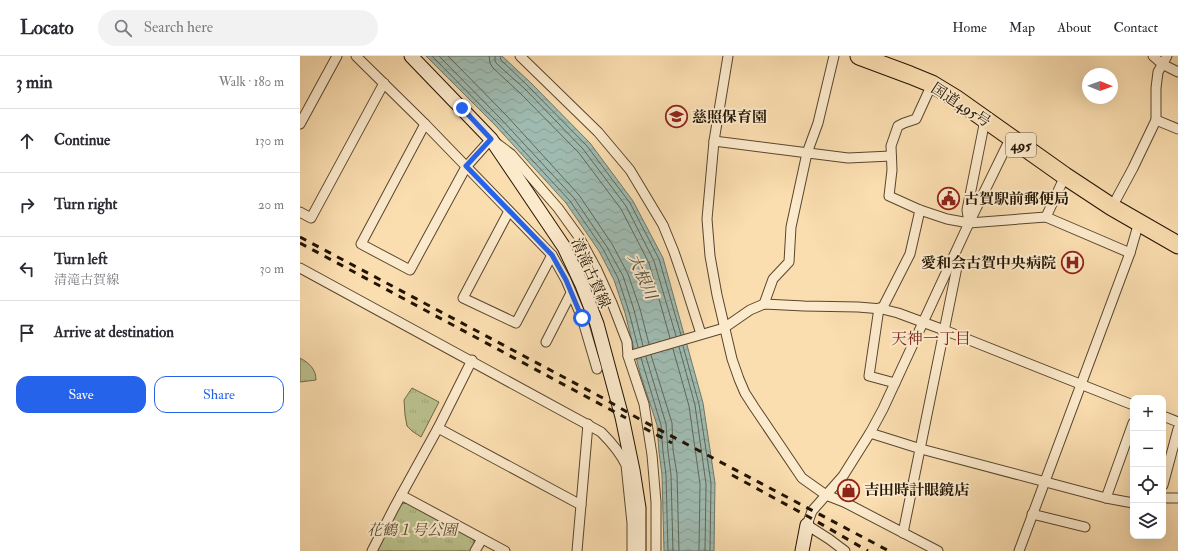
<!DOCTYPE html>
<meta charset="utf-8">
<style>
:root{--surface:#fff;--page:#f2f2f3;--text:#2b2b33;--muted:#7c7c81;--line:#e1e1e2;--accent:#2563eb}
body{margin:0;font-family:"IM FELL Double Pica","Noto Serif JP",serif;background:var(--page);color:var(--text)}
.controls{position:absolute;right:12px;bottom:12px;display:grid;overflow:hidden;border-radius:8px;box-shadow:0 4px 16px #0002}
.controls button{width:36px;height:36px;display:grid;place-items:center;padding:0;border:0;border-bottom:1px solid var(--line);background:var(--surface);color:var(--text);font:20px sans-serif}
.compass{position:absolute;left:782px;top:12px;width:36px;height:36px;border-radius:50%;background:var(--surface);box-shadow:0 4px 16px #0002;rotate:91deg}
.stop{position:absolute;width:12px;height:12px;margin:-9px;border:3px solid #2563eb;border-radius:50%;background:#fff}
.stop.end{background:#2563eb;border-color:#fff;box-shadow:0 1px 4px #0008}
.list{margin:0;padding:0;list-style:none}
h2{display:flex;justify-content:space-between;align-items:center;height:52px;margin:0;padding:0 16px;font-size:17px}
h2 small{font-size:13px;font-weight:400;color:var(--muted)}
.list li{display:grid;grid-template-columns:26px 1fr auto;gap:12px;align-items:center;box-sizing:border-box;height:64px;padding:0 16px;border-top:1px solid var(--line)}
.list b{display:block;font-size:15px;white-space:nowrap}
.list p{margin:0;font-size:13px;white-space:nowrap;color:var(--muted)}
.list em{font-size:13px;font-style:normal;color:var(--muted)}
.actions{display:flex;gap:8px;padding:12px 16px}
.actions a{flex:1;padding:9px 0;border:1px solid var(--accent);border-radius:12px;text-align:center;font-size:14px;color:var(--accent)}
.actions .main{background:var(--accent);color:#fff}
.icon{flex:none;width:22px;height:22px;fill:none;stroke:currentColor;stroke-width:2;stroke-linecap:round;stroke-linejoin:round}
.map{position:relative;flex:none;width:878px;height:495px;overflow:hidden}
header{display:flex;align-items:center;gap:24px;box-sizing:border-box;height:56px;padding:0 20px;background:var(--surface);border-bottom:1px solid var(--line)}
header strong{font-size:19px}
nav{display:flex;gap:22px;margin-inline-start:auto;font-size:14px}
.search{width:280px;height:36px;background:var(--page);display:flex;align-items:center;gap:10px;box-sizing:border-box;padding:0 14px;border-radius:22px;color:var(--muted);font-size:15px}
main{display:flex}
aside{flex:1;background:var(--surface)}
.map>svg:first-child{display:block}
</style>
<header>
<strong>Locato</strong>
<div class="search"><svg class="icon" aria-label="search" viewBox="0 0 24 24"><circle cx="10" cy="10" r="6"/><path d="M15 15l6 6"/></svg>Search here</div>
<nav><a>Home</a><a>Map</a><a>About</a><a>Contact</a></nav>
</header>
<main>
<aside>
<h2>3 min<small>Walk · 180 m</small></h2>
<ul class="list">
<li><svg class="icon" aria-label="ahead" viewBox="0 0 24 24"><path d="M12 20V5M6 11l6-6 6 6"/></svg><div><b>Continue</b></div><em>130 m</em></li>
<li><svg class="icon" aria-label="right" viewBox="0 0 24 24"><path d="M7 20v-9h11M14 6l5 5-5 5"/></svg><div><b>Turn right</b></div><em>20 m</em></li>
<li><svg class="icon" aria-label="left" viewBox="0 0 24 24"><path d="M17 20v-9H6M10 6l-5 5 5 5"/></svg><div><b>Turn left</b><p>清滝古賀線</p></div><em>30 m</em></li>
<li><svg class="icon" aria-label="arrive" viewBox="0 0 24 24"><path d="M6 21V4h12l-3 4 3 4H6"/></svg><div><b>Arrive at destination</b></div></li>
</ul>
<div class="actions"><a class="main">Save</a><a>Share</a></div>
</aside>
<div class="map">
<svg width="878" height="495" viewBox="0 0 878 495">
<defs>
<pattern id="park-tufts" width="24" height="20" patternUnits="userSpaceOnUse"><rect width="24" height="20" fill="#bbc28e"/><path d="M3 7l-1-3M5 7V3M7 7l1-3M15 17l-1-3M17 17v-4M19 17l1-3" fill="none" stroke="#a0a679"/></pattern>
<pattern id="water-waves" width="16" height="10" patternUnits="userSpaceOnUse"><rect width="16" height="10" fill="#9fbbb1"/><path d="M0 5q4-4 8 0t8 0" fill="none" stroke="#89a097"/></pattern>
</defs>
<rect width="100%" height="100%" fill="#fbdeb0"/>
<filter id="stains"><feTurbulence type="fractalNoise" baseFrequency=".005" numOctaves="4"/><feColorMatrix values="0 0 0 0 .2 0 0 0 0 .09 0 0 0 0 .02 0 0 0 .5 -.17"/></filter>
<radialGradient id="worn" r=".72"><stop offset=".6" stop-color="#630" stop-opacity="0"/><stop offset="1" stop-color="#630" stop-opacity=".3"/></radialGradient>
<!-- park -->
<g fill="url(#park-tufts)" stroke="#6e6a48">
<path d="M0,302C9,307 16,313 16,324L0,326Z"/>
<polygon points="112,332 139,346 121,381 112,375 107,370 105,359 104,344"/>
<polygon points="107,447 174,483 174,488 170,495 77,495 101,448"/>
</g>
<!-- water -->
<polygon fill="url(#water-waves)" stroke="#6d786b" points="126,0 202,0 231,27 290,87 333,145 363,202 403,347 415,427 414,495 364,495 362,419 359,396 357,369 340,317 325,257 314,224 299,195 266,147 195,69"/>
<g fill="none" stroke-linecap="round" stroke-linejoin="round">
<!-- shore -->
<g stroke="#60675a" stroke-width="1">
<polyline points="132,0 198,67 270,145 303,193 318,222 329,256 338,291"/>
<polyline points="139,0 201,63 274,142 307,191 323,220 334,254 343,290"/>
<polyline points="148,0 206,59 279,139 312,188 328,218 340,253 349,288"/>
<polyline points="189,0 190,7 193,12 221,38 279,97 321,153 349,207 370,282"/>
<polyline points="195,0 195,5 197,8 225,33 283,93 326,150 354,205 376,280"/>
<polyline points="200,0 201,4 228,30 287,90 330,147 359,203 381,279"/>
<polyline points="383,290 399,348 411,427 410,495"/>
<polyline points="379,291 395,349 406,428 405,495"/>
<polyline points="373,293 389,350 400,428 399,495"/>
<polyline points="351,299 372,367 373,394 377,418 379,495"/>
<polyline points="346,301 366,368 368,395 371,419 373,495"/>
<polyline points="341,302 361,369 363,396 366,419 368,495"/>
</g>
<defs>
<g id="street">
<polyline points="56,0 125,68 252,199 266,224 282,262 297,313"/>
<polyline points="220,0 298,76 330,114 363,169 374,196 386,231 401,278"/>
<polyline points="428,0 414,85 407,163 410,200 417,239 432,303 439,323 445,337 454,351 502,422 526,439 544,446 638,495"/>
<polyline points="853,0 862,8 878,16"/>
<polyline points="632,28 616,63 604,67 598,70 591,90 592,114 589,140 620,154 647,163 669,167 746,161 830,197"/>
<polyline points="856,64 878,73"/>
<polyline points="0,68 37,0"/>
<polyline points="125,68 61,188 110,214 166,111 191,83 211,98 258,152 279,181 297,214 312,247 327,286 328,300 344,348 352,399 356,446 356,495"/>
<polyline points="414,85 548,102 591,100"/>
<polyline points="812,151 833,112 856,64 856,32 858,16 867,0"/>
<polyline points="209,155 163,242 216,267 252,199"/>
<polyline points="0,156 11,162 84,27"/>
<polyline points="746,161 765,120"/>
<polyline points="669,167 667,154 685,64"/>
<path d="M0,212L301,376C311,386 320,396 326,409L332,467V495"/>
<polyline points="464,248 473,223 489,206 491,171 507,97 518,67 534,0"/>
<polyline points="579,252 569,320 595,327"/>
<polyline points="582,253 610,198 620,154"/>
<polyline points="246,286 271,237"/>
<polyline points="328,300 424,272 450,254 464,248 504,250 558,251 582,253 598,257 644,274 833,349"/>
<polyline points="863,360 878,366"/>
<polyline points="138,372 281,449"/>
<polyline points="570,377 621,393 806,442 833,447"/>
<polyline points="863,429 878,373"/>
<polyline points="101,439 205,495"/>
<polyline points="806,442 833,367"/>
<polyline points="863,442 878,442"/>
<polyline points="732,458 785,471"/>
<polyline points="603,477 657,211 654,200"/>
<polyline points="72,495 94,452 138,372 172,304"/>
<polyline points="175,495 182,483"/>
<polyline points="277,495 288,368"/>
<polyline points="545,495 529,483 507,469 512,455 543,420 570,377 583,353 669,167 711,81"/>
<polyline points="719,495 830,197 839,166"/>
</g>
<g id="secondary">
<polyline points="111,0 191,83 264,191 282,229 297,268 322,361 333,414 339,452 339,495"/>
<polyline points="502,495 507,469"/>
</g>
<polyline id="highway" points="559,0 610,19 632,28 655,42 765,120 812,151 878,189"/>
</defs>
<!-- street casing -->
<use href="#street" stroke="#58462e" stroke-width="11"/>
<!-- secondary casing -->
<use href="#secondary" stroke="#211302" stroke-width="15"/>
<!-- highway casing -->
<use href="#highway" stroke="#211302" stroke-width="19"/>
<!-- street -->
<use href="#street" stroke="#fceacc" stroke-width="9"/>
<!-- secondary -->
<use href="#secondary" stroke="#fceacc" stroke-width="13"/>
<!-- highway -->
<use href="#highway" stroke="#fbdeb0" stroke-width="17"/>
<!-- rail -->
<g stroke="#211302" stroke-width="3" stroke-dasharray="7 7" stroke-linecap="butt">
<polyline points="0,181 301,341 341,364 589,495"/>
<polyline points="0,187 326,362"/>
<polyline points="344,372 372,387"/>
<polyline points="432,419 509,461 568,495"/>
</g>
</g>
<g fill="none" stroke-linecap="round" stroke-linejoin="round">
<!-- route -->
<polyline stroke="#2563eb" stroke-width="5" points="162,52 191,83 166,110 252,199 266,224 282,262"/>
</g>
<!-- icons -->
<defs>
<symbol id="school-ring" viewBox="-11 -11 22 22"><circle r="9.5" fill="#fceacc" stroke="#8f2418" stroke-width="1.5"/><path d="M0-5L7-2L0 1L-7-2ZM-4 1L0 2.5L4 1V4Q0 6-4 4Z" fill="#8f2418"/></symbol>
<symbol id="civic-ring" viewBox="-11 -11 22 22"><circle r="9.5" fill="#fceacc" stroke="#8f2418" stroke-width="1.5"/><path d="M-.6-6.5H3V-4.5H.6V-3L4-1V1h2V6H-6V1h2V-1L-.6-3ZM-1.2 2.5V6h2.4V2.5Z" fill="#8f2418"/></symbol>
<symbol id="hospital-ring" viewBox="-11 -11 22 22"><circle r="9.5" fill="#fceacc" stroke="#8f2418" stroke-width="1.5"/><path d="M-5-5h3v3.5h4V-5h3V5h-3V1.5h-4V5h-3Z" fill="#8f2418"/></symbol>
<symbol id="shop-ring" viewBox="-11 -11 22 22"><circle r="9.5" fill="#fceacc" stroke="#8f2418" stroke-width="1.5"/><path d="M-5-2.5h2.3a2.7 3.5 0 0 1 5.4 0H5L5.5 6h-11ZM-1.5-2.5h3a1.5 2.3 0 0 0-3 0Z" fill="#8f2418"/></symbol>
</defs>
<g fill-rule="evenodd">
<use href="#school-ring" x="364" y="48" width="25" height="25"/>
<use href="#civic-ring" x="636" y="130" width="25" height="25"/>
<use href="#hospital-ring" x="760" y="194" width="25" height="25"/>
<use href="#shop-ring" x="536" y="422" width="25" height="25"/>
</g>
<g text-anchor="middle" stroke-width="4" stroke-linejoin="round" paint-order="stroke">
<!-- shield labels -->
<rect fill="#fceacc" stroke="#63543f" stroke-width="1" x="706" y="77" width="30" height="24" rx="3"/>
<g font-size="14" font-weight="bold" fill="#211302">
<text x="721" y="94">495</text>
</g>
<!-- street labels -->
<g font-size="15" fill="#211302" stroke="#fceacc">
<text transform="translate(661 49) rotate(33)" y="5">国道495号</text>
<text transform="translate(291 217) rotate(66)" y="5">清滝古賀線</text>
</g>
<!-- poi labels -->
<g font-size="15" font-weight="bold" fill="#211302" stroke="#fceacc" text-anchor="start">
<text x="392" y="66">慈照保育園</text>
<text x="664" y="148">古賀駅前郵便局</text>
<text x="756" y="212" text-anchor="end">愛和会古賀中央病院</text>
<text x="564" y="439">吉田時計眼鏡店</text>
</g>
<!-- park labels -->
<g font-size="15" font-style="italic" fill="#575033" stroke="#fceacc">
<text x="112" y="479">花鶴１号公園</text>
</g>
<!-- water labels -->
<g font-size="16" font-style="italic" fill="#4d4e3f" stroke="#fceacc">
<text transform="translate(343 220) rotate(66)" y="6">大根川</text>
</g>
<!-- neighbourhood labels -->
<g font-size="16" fill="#7a1f14" stroke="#fceacc">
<text x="631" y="288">天神一丁目</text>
</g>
</g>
<rect width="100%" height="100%" filter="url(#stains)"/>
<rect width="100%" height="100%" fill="url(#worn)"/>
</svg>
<div class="controls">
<button>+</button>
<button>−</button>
<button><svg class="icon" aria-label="locate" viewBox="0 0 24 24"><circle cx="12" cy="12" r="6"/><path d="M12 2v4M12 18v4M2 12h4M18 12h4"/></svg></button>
<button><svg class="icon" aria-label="layers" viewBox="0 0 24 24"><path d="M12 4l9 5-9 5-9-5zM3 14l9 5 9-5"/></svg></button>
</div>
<svg class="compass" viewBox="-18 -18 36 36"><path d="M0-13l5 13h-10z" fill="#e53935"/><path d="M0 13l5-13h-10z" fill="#7c7c81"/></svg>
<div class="stop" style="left:282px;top:262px"></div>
<div class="stop end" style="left:162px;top:52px"></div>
</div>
</main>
